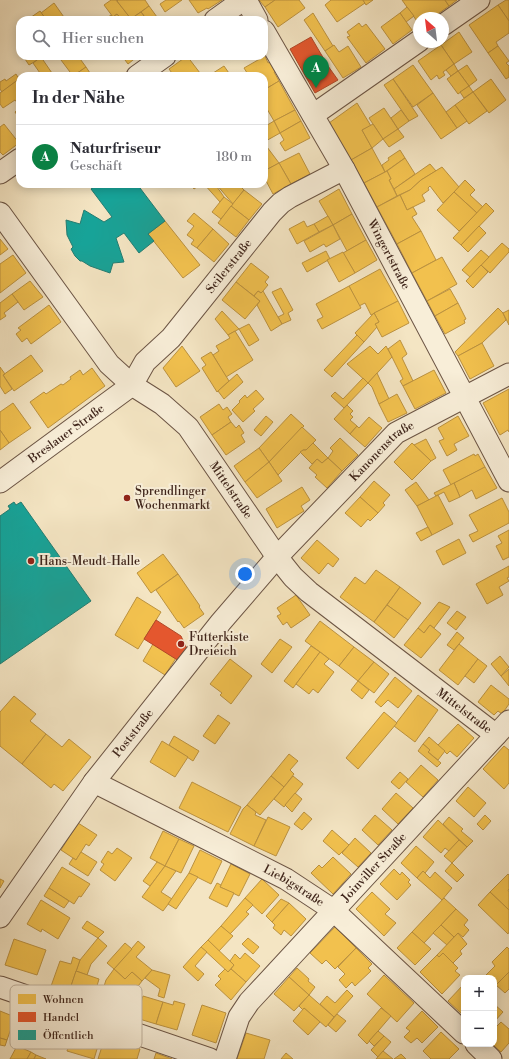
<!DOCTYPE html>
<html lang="de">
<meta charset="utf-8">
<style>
:root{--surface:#fff;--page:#f2f2f3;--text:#2b2b33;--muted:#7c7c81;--line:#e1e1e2;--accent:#0b8043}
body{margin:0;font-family:"Libre Bodoni",serif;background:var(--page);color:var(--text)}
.controls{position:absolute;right:12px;bottom:12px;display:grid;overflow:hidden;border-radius:8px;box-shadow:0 2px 10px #0003}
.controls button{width:36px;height:36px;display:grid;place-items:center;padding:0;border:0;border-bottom:1px solid var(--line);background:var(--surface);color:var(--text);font:20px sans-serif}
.compass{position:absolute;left:413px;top:12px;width:36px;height:36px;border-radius:50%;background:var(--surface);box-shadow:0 2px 10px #0003;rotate:332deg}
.you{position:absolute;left:245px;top:574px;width:14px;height:14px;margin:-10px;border:3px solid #fff;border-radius:50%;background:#1a73e8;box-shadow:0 0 0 6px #1a73e833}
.badge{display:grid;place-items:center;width:26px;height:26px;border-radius:50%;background:var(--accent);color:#fff;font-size:13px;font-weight:700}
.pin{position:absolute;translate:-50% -33px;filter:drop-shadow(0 1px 2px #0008)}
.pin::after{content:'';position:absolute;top:21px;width:14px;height:12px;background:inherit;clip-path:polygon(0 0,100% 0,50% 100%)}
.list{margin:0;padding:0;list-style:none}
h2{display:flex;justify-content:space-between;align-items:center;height:52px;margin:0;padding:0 16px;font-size:17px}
h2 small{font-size:13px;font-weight:400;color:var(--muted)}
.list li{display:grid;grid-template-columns:26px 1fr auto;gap:12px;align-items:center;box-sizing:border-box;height:64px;padding:0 16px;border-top:1px solid var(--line)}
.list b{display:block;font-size:15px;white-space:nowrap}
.list p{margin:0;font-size:13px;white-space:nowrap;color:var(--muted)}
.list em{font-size:13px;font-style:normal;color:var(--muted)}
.icon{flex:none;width:22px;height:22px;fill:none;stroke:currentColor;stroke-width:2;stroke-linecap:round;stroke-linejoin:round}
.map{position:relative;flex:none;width:509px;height:1059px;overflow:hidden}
.search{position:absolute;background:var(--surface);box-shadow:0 2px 10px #0003;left:16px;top:16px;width:252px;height:44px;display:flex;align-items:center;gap:10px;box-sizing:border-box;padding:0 14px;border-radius:12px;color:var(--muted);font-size:15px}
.panel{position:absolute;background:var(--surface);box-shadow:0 2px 10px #0003;left:16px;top:72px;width:252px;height:116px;border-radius:12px}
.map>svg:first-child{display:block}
</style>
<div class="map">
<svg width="509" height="1059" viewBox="0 0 509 1059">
<rect width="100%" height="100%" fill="#f4e5c3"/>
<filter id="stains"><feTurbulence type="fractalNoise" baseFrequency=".005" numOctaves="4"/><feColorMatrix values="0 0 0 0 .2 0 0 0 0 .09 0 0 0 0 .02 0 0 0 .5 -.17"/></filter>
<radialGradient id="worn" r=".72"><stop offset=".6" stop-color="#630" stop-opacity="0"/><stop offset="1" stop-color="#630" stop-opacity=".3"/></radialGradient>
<!-- homes -->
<g fill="#f2c14e" stroke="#bc923f">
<polygon points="111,0 116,0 132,20 122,20 117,14 113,17 104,5"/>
<polygon points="118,0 145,0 149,6 131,19 117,1"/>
<polygon points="166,0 182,0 165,12 160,4"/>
<polygon points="189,0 222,0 208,9 207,8 198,13"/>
<polygon points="259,0 275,0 265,7"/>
<polygon points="275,0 299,0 305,8 278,27 265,7"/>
<polygon points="331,0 363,0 365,3 337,22 325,5"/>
<polygon points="363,0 373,0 366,5"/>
<polygon points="402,0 445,0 449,6 432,18 419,18 419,24"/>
<polygon points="445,0 457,0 449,6"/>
<polygon points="506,0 509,0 509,21 498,5"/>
<polygon points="54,3 66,20 51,20 47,16 45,18 41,13"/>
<polygon points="498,5 509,21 509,33 496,42 498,46 488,53 469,25"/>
<polygon points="149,6 157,17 153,20 147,20 141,12"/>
<polygon points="407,7 414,16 406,22 400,13"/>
<polygon points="40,11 45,18 42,20 27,20"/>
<polygon points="141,12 147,20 138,20 135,16"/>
<polygon points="313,13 333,46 325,51 304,20"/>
<polygon points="400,13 412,30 393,44 381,27"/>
<polygon points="117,14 122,20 104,20 111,15 113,17"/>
<polygon points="135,16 138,20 132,20 131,19"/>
<polygon points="359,23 362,27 366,24 385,49 366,63 347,37 350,36 347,32"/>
<polygon points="459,32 472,52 454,64 441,45"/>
<polygon points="334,45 339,52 348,46 361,67 343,78 325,51"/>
<polygon points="441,45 454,64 443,72 445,75 439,79 437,75 431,80 418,61"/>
<polygon points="498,46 509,61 506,63 509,66 509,77 506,79 488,53"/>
<polygon points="23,56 37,56 39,59 29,65"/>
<polygon points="58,56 78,56 86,67 73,76 65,76 70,72"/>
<polygon points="122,56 138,56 128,64"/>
<polygon points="187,56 200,73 196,76 174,76 169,69"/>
<polygon points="265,56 268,63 270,62 276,71 274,72 279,81 264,90 264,76 249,76 244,68"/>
<polygon points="41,57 54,76 56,75 57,76 42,76 33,63"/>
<polygon points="454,64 458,71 451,76 446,70"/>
<polygon points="413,65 433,93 413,107 393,79"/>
<polygon points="467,65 477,80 469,86 458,71"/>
<polygon points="224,66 231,76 210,75"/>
<polygon points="86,67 92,76 73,76"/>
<polygon points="458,71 469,86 458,94 447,79"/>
<polygon points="16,74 19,79 2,92 0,89 0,82 5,79 6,81"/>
<polygon points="19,79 20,106 15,100 3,108 0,104 0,93"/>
<polygon points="393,79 418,116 409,121 384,85"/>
<polygon points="491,79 506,100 489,113 473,92"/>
<polygon points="279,81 295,110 274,121 267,109 264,111 264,90"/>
<polygon points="469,86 473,92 464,98 460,92"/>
<polygon points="473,92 487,111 469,124 455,105"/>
<polygon points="433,93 457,128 441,139 417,105"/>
<polygon points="357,103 371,126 362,130 372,148 351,160 329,123"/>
<polygon points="455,105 467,121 457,128 446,112"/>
<polygon points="20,108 20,119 15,112"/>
<polygon points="384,108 398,129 383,139 369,118"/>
<polygon points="295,110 301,121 280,133 274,121"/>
<polygon points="401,110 409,121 398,129 391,118"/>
<polygon points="274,121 280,133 264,142 264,127"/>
<polygon points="301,121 310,138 285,151 280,143 284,140 280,133"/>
<polygon points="4,124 19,143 3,155 0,152 0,127"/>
<polygon points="373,124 383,139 372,148 362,130"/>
<polygon points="398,129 404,137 389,147 383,139"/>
<polygon points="264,143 279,163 268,169 264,164"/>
<polygon points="372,148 385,172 364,183 351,160"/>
<polygon points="400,150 405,158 385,172 382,165 389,160 388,158"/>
<polygon points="299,153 310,174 291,184 279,163"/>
<polygon points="405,158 415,174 394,189 389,180 391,179 387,171"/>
<polygon points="279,163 291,184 273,194 264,177 264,171"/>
<polygon points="430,164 436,171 421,180 410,190 397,196 394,189"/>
<polygon points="442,167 459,187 443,203 430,186 428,188 429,190 422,195 425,201 407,210 400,195 410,190 421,180"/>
<polygon points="387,171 391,179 389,180 397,196 377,207 364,183"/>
<polygon points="465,180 475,190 470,195 483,207 477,213 454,192"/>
<polygon points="190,184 201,184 194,189"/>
<polygon points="204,184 215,184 224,197 220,202"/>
<polygon points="216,184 238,184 244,190 233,204"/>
<polygon points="339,189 352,214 333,225 319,201"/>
<polygon points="244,190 262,204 249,220 231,206"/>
<polygon points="454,192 477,213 459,231 437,210"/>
<polygon points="400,195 407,210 413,207 417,214 412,217 421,231 397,244 377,207"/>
<polygon points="224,197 233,204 221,219 212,212"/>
<polygon points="486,203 494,211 461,245 453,238"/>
<polygon points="231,206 249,220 236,237 218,223"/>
<polygon points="194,213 213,229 197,248 191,244 194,240 187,235 194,226 187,221"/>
<polygon points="352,214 366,240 347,251 333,225"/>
<polygon points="328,216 333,225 319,232 314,224"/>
<polygon points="165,221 200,265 183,278 148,234"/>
<polygon points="304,221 307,227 314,224 319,232 297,244 289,229"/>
<polygon points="333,225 340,239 326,247 324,244 310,252 304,241"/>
<polygon points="479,226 486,233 468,252 461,245"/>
<polygon points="213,229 229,244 214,262 197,248"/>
<polygon points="421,231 436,260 412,273 397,244"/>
<polygon points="0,239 8,249 0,255"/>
<polygon points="366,240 377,260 355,273 343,253"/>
<polygon points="502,243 509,249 509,252 490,273 481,265"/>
<polygon points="481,250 489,257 470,277 462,270"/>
<polygon points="326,251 330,259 307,272 302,263"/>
<polygon points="343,252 355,273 339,282 327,260"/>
<polygon points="13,255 26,273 0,293 0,264"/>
<polygon points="442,257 457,284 427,301 412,273"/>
<polygon points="251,263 269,277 265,282 268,285 263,291 261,293 258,291 254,296 236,282"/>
<polygon points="481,265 488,272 473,288 466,281"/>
<polygon points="380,269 398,301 371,315 365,303 359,306 349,286"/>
<polygon points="30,281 43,297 24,310 12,294"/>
<polygon points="236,282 260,301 245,319 222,300"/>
<polygon points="349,286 361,308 322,329 317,320 323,317 316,304"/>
<polygon points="281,288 293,310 288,313 291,320 282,324 278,317 284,314 272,292"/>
<polygon points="450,289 458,303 435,316 427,301"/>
<polygon points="258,291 261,293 263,291 282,324 271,331 257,305 260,301 254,296"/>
<polygon points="12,294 18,302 4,313 6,316 0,320 0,303"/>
<polygon points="398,301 409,323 382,337 375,324 379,322 374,313"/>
<polygon points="458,303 466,319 464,320 465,323 445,334 435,316"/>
<polygon points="49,305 61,322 31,344 27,338 22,342 16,334 21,330 18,328"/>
<polygon points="498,308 503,313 506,320 482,343 458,356 455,352"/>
<polygon points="509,310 509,325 503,313"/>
<polygon points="222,311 239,329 228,335 215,319"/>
<polygon points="374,313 379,322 375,324 377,327 364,342 355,333"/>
<polygon points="249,324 259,340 249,346 239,329"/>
<polygon points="235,331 253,360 226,377 213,355 219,351 216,346 230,338 228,335"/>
<polygon points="357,335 364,342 332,377 324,370"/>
<polygon points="400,340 407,354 402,358 413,381 403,386 400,381 403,379 388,349"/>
<polygon points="482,343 494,366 470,379 458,356"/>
<polygon points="182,346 200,371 176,387 163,368"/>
<polygon points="370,346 378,354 386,346 392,357 368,383 347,364"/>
<polygon points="211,352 229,381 217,392 202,368 206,365 201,358"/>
<polygon points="31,355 43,371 14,391 3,375"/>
<polygon points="0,367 5,374 3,375 12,389 5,394 0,386"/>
<polygon points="92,368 105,386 48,428 30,402 44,392 46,394 61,384 63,385 71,379 70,377 80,370 83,375"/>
<polygon points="434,370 446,393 415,409 403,386"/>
<polygon points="377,373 389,399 379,404 372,387 368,383"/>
<polygon points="237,374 243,382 224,399 218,391"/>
<polygon points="363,378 368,383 344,408 331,396 335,392 343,399"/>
<polygon points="509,389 509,432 508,430 500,435 483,403"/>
<polygon points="256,390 264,399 253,409 255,411 243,422 232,410 240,402 239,401 245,395 247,398"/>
<polygon points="397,394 407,413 388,422 379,404"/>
<polygon points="13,403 31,428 9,443 0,430 0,412"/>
<polygon points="219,404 223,410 227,407 232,414 228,417 231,422 212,435 200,417"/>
<polygon points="347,405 353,411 350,414 353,417 350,420 357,426 350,434 334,419"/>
<polygon points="291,414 304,426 269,462 259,448"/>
<polygon points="266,416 273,422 261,436 254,430"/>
<polygon points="458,416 469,436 454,444 457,450 447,456 439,441 444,439 438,428"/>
<polygon points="369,417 382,428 365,447 350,434 357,426 359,428"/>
<polygon points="231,422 236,428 239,425 244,433 241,435 245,442 226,455 212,435"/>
<polygon points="302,427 316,440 306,450 303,450 278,475 269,462"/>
<polygon points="0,430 9,443 0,450"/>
<polygon points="340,438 358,455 342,471 328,458 333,451 330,448"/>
<polygon points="426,439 436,458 431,461 414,445"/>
<polygon points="313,443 328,458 322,463 317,459 312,464 300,452 303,450 306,450"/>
<polygon points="412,443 431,461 412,480 394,462"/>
<polygon points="259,448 269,462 245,482 234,466"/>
<polygon points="474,454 475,456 478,454 485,467 451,485 443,470"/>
<polygon points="328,458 342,471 327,488 315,477 317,475 309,468 317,459 322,463"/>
<polygon points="269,462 282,481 257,498 245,482"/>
<polygon points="485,467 497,488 476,499 472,490 460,497 454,483"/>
<polygon points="374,481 390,495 383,503 385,505 378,513 360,497"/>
<polygon points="416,482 429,500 417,506 405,490"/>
<polygon points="454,483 460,497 449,502 444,492 436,496 434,493"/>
<polygon points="302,487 310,500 301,506 304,511 277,528 266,509"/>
<polygon points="438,495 453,524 432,535 417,506"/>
<polygon points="360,497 378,513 370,521 368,519 361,527 345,513"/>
<polygon points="502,498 509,512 509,523 473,542 469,535 478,531 469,515"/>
<polygon points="428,527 432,535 421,541 416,533"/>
<polygon points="509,530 509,557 503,560 496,546 502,543 498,536"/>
<polygon points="459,539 466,553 443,565 436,551"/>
<polygon points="317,540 339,559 333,567 328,563 319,574 301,558"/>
<polygon points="163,554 178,574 151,593 137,573"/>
<polygon points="509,566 509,577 507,578 509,581 499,587 503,595 487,604 476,584"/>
<polygon points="376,570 400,587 374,622 340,597 355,577 365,584"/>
<polygon points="178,574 200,606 199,607 204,614 184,628 179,621 178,622 156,590"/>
<polygon points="400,587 421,603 408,620 387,605"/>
<polygon points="296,595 310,615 291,628 287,622 283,625 277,616 281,614 277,608"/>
<polygon points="137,597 161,612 138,649 115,635"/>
<polygon points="439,602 450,607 434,628 430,625 424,633 418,628"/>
<polygon points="387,605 408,620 394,638 374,622"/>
<polygon points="457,611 466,617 456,630 447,623"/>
<polygon points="320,621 354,647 339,666 305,641"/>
<polygon points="430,625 441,634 421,658 404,645 418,628 424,633"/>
<polygon points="457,632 464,638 454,650 447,645"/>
<polygon points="280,639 292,647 272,673 261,664"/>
<polygon points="153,644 176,658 165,675 143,661"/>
<polygon points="459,644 478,659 458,685 439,670"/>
<polygon points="311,646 320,652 293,688 284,681"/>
<polygon points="354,647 374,662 358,681 339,666"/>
<polygon points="320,652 329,659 324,664 334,672 318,693 313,689 309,694 296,684"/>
<polygon points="500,656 509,667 501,676 491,664"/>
<polygon points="230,659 252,676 231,704 220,695 222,693 210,684"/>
<polygon points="478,659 487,666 474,683 465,676"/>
<polygon points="374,662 389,674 374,693 358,681"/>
<polygon points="509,669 509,686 501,676"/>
<polygon points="395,677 412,691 398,708 388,700 381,707 375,702"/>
<polygon points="358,681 369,690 362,699 351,690"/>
<polygon points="491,685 509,699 509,704 502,714 498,711 494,715 478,702"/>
<polygon points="418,695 438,710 415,742 394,726"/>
<polygon points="14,696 36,714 30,721 46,734 22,764 0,746 0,712"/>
<polygon points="384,712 397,723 358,769 346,758"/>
<polygon points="218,715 230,723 215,744 203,736"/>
<polygon points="458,724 474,738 457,757 450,751 447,754 438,745"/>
<polygon points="46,734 62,747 69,739 91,757 63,791 54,784 51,788 22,764"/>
<polygon points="174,736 199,751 193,761 169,745"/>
<polygon points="429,737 445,751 438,760 428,752 430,750 423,744"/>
<polygon points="162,741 188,757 175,777 150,762"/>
<polygon points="423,744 430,750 428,752 441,763 437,767 418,751"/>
<polygon points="504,746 509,750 509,783 504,789 483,769"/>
<polygon points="289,754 298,761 290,770 294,774 284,787 271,776"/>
<polygon points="421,765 438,780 423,797 406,782"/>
<polygon points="400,772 408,779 399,789 391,782"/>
<polygon points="271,776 284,787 260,815 247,805"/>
<polygon points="293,776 303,784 284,807 274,799"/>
<polygon points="192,782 241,807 228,832 179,808"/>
<polygon points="468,787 486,803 474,817 456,801"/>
<polygon points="295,793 302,799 292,812 285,805"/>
<polygon points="396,793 413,808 398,824 382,809"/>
<polygon points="247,805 256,812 255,815 266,820 254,846 230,834 243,809"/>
<polygon points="304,812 312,819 302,830 294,824"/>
<polygon points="375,815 392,830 378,845 362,830"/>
<polygon points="485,815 491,821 483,830 477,824"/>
<polygon points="268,817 290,827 276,856 254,846"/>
<polygon points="449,817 463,829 461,831 473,841 467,847 443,824"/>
<polygon points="438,820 459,840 449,851 445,848 441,853 423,837"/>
<polygon points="78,823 97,835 89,846 86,844 76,860 61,850"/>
<polygon points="332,830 349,845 339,855 323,841"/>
<polygon points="163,831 179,839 165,866 150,858"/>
<polygon points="355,838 371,853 358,867 342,853"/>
<polygon points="179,839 194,846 181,873 165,866"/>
<polygon points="459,840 467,847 452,863 444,856"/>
<polygon points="416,846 434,862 425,873 423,871 417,878 401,863"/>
<polygon points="117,848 132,858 115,881 100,870 104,864 101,862 108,851 112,854"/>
<polygon points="200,850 222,861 211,884 189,873"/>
<polygon points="81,852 97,862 88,876 69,864 73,858 76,860"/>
<polygon points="333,857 351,874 333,894 311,873 319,865 322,868"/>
<polygon points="157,862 165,866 150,886 143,881"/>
<polygon points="452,863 464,875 457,882 445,871"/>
<polygon points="231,864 250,874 239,896 220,887"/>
<polygon points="165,866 176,871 161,892 172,899 163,911 142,897"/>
<polygon points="62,867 90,884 81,897 79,896 74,904 49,888"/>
<polygon points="394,869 400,875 402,872 410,880 408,882 411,885 397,900 380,884"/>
<polygon points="423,871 430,878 435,872 452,888 442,900 417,878"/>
<polygon points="189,873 198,877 176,909 168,904"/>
<polygon points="508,874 509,875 509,889 508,890 509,892 509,910 490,892"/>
<polygon points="0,879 4,881 0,888"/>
<polygon points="262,879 279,895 262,914 245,898"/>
<polygon points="217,883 221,885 220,887 234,893 227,907 209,898"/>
<polygon points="49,888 69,901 64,908 44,896"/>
<polygon points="372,892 390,909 385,914 396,923 384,936 356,909"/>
<polygon points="490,892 509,910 509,932 508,934 478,905"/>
<polygon points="245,898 253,905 246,912 249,914 230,934 221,926"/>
<polygon points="444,898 456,909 424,943 412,932"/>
<polygon points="281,899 289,903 272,922 266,916"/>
<polygon points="41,900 70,918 58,939 42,929 41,932 27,924"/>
<polygon points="289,903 306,919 291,936 284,930 281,935 273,928 275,925 272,922"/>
<polygon points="456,909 468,920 464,925 469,930 463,937 458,933 454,937 441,925"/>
<polygon points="87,921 104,932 98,938 82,928"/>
<polygon points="441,925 454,937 447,945 433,933"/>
<polygon points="221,926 233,936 219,951 208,940"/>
<polygon points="335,927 356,948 335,969 326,960 322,964 310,953"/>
<polygon points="412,932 431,949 415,965 397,948"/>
<polygon points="458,933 467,944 460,951 462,954 453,963 443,953 439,957 437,955"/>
<polygon points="98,938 107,946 91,964 87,975 76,971 80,960"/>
<polygon points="248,938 259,947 253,954 242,944"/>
<polygon points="14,939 46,950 37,975 5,965"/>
<polygon points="208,940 234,965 228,972 201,947"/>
<polygon points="138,941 145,947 136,957 152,970 142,981 132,972 125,979 114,969"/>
<polygon points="125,943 132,949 114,969 107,963"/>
<polygon points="201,947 207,952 195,966 204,974 198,981 183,967"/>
<polygon points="507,947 509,949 509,972 494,987 494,978 483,978 495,966 492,962"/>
<polygon points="356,948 372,964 368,968 371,971 355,986 352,982 346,988 339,980 345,974 338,967"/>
<polygon points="245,953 260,966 246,982 231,969 234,965 230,961 235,954 240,959"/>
<polygon points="443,953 458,968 455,971 460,975 442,994 420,972 437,955 439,957"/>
<polygon points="73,957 80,960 68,995 50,989 60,961 71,964"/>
<polygon points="297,968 309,979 308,981 315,987 309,995 289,977"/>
<polygon points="114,969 125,979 132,972 142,981 135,990 127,1014 98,1005 106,980"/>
<polygon points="225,969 228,972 231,969 246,982 231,1000 215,985 221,979 218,976"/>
<polygon points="152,970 170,975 164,998 158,996 160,989 145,978"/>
<polygon points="76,971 99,979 92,1003 68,995"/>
<polygon points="509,972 509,989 505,993 496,985"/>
<polygon points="384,975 414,1003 397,1022 367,994"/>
<polygon points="289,977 309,995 294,1011 274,994"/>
<polygon points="464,984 464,1016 448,1001"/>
<polygon points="347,990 353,996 334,1017 320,1004 327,996 335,1003"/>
<polygon points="309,995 334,1017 326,1027 304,1008 303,1010 299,1006"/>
<polygon points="143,996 163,1002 156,1024 136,1018"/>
<polygon points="174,1001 185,1004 177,1030 156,1024 163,1002 173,1005"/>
<polygon points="494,1004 503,1012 494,1022"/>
<polygon points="202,1005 226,1013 216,1043 192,1035"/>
<polygon points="304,1008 320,1022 308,1035 293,1021"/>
<polygon points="381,1008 391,1016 367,1044 358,1035"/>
<polygon points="0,1011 15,1017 7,1040 0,1038"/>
<polygon points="422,1011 438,1027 422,1043 417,1038 411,1043 404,1037 410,1031 406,1028"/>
<polygon points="337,1014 346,1021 336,1032 328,1025"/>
<polygon points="501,1022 509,1029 509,1043 501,1052 492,1044 494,1044 494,1029"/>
<polygon points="74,1027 101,1036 94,1059 67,1051"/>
<polygon points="378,1031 384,1036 374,1046 369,1041"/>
<polygon points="441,1032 459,1049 449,1059 431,1059 423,1051"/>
<polygon points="246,1033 270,1040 264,1059 237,1059"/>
<polygon points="384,1036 391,1042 378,1057 371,1050"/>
<polygon points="105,1037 140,1049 137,1059 98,1059"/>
<polygon points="0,1038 7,1040 5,1046 0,1045"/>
<polygon points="17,1046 31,1052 27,1059 10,1059"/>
<polygon points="383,1051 393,1059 376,1059"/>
<polygon points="31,1052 36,1055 34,1059 27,1059"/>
<polygon points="156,1053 172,1059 154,1059"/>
<polygon points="286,1053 293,1059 281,1059"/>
<polygon points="401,1054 406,1059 394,1059"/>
<polygon points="36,1055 46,1059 34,1059"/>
</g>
<!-- shops -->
<g fill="#e4572e" stroke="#b24828">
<polygon points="311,37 328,66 338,80 315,93 290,49"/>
<polygon points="156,620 181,636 187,649 179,661 144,639"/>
</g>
<!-- public -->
<g fill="#17a398" stroke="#237d72">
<polygon points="98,184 137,184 165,221 148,234 154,241 139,253 124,233 116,238 124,262 113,263 110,273 90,266 82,261 80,261 75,256 71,249 73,247 67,235 66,220 80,224 84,210 104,222 112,217 91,189"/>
<polygon points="14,502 16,505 21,502 91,601 0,664 0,516 10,509 8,506"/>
</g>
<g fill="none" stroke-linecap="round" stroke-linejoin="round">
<defs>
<g id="minor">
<polyline points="246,0 257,20"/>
<polyline points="215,20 243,0"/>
<polyline points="443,25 479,0"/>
<path id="s1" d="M264,31L344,169L509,481"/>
<polyline points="137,76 165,56"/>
<polyline points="313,115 419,41"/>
<polyline points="0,173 20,159"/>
<path id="s2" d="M0,213L109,364L132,385L162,404L188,427L277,557L293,577L309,592L496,735"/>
<path id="s3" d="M0,482L132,385L145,362L171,338L272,212L281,203L290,197L344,169"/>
<path id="s4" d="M94,782L286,879L333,910L464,1033"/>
<path id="s5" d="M0,917L94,782L221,622L277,557L396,433L509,374"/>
<polyline points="0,987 210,1059"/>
<polyline points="476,1044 491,1059"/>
<path id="s6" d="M225,1059L239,1017L249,1002L509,721"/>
</g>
</defs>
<!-- minor casing -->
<use href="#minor" stroke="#6c5545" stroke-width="23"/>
<!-- minor -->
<use href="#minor" stroke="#f8eed8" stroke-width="21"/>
</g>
<!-- markers -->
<g fill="#8f2418" stroke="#f8eed8" stroke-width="1.5">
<circle cx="127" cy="498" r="4"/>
<circle cx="31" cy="561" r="4"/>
<circle cx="181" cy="644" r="4"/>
</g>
<g text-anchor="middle" stroke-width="4" stroke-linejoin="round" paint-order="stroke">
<!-- street labels -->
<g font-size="12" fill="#3f251b" stroke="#f8eed8">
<text dy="4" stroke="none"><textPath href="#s1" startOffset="256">Wingertstraße</textPath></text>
<text dy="4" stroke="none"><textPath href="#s3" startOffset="318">Seilerstraße</textPath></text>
<text dy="4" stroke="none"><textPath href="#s3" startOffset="82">Breslauer Straße</textPath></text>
<text dy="4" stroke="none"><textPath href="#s5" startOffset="604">Kanonenstraße</textPath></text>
<text dy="4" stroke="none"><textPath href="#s2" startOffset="364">Mittelstraße</textPath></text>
<text dy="4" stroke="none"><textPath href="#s2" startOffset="688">Mittelstraße</textPath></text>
<text dy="4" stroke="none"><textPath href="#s5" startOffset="227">Poststraße</textPath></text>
<text dy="4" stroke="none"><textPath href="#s6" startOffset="246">Joinviller Straße</textPath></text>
<text dy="4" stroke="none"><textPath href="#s4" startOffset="225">Liebigstraße</textPath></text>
</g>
<!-- poi labels -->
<g font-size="12" fill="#3f251b" stroke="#f8eed8" text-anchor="start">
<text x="135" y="495">Sprendlinger<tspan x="135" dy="14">Wochenmarkt</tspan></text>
<text x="39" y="565">Hans-Meudt-Halle</text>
<text x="189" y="641">Futterkiste<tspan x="189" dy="14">Dreieich</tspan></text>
</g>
</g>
<!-- legend -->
<rect x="10" y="985" width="132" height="64" rx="6" fill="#f8eed8" stroke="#c0b29f" stroke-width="1"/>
<rect x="18" y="994" width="18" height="10" fill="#f2c14e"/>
<rect x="18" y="1012" width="18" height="10" fill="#e4572e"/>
<rect x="18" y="1030" width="18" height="10" fill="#17a398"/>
<g font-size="11" fill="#3f251b">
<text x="43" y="1003">Wohnen</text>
<text x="43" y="1021">Handel</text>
<text x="43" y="1039">Öffentlich</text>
</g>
<rect width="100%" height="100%" filter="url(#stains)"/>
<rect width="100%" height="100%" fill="url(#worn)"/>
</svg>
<div class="controls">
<button>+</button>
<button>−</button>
</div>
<svg class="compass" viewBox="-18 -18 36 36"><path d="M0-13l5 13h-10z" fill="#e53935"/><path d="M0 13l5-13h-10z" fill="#7c7c81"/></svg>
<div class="you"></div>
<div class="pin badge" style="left:316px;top:88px">A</div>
<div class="search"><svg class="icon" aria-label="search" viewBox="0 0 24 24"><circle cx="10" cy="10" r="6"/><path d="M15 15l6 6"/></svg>Hier suchen</div>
<section class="panel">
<h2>In der Nähe<small></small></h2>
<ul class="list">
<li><span class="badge">A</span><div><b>Naturfriseur</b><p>Geschäft</p></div><em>180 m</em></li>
</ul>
</section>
</div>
